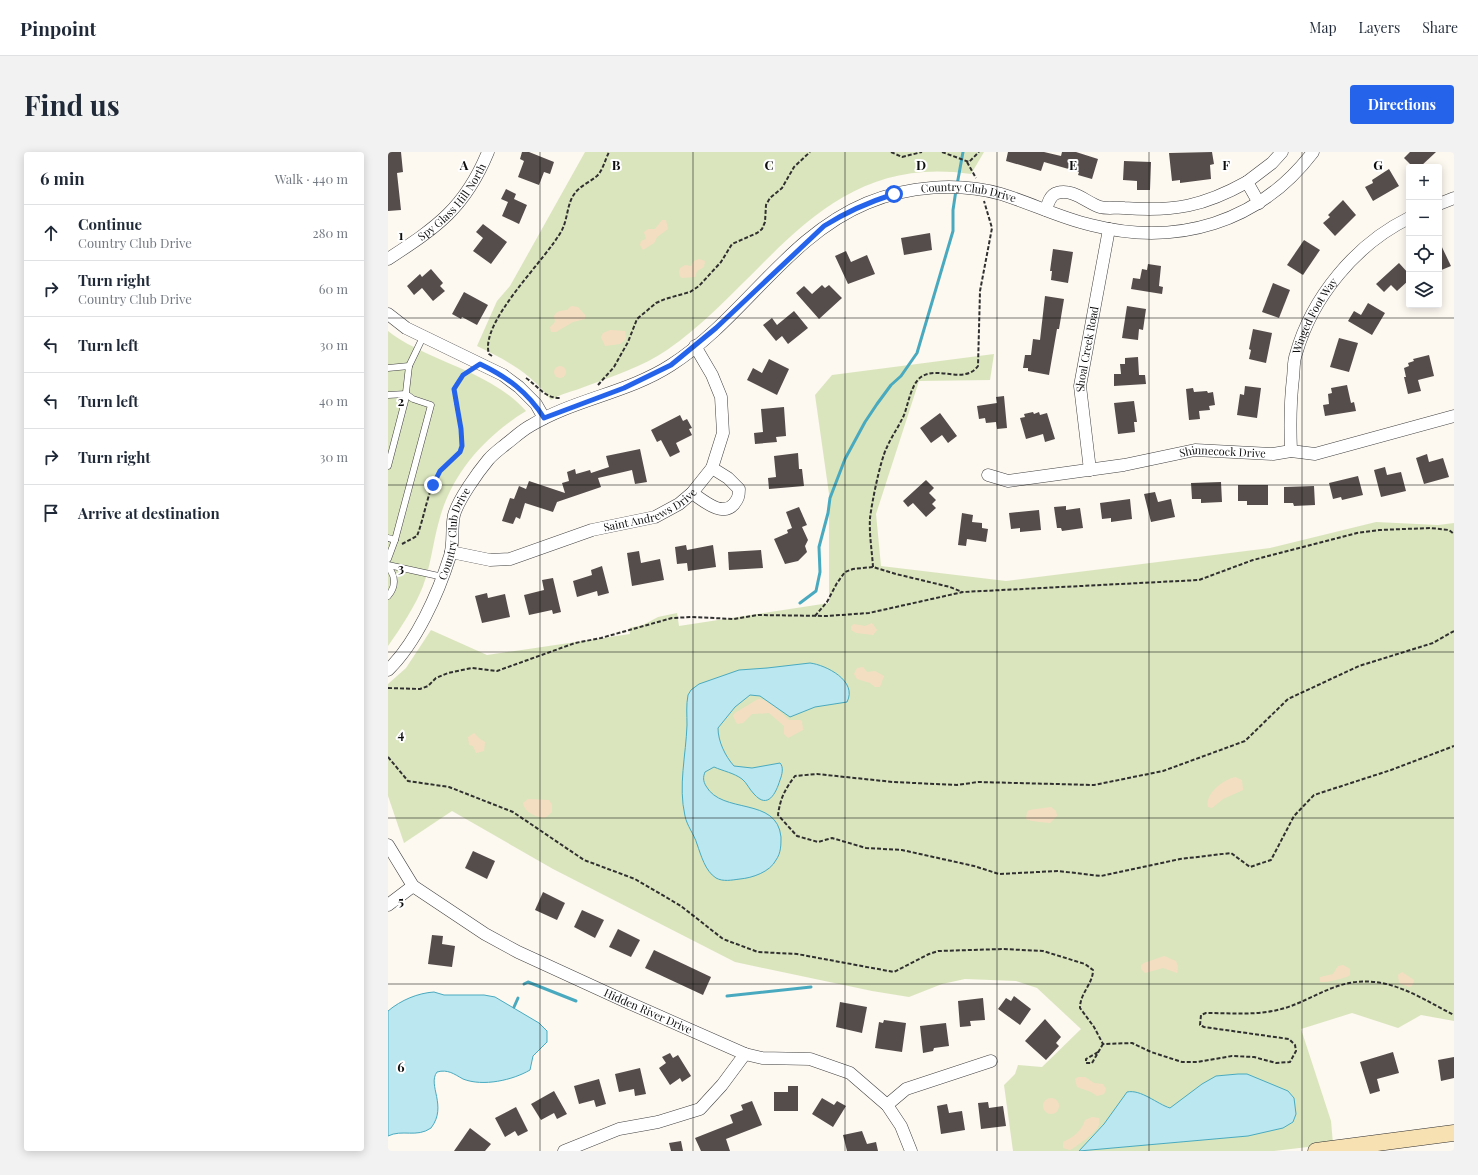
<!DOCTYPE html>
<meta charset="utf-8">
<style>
:root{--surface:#fff;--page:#f2f2f3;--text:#1f2937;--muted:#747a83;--line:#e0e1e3;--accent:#2563eb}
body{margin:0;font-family:"Playfair Display",serif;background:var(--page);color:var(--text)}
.controls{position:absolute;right:12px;top:12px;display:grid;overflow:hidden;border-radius:4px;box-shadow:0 2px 10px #0003}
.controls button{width:36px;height:36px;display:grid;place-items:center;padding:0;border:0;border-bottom:1px solid var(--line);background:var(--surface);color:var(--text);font:20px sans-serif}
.stop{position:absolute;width:12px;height:12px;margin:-9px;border:3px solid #2563eb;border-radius:50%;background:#fff}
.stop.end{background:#2563eb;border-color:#fff;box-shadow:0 1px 4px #0008}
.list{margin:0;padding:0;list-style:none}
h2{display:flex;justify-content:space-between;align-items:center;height:52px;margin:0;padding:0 16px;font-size:17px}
h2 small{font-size:13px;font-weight:400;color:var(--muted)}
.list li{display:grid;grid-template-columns:26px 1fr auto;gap:12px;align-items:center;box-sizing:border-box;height:56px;padding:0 16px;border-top:1px solid var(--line)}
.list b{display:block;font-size:15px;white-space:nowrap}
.list p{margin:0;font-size:13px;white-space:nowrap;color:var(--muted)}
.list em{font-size:13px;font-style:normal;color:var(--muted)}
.icon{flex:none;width:22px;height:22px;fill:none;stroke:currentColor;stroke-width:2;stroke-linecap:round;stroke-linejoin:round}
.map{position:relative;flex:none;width:1066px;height:999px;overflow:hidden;border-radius:4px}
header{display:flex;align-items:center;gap:24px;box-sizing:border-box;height:56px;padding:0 20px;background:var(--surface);border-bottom:1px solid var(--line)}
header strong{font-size:19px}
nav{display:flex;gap:22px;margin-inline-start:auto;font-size:14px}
.intro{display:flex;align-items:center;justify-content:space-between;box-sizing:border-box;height:96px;padding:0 24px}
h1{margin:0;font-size:28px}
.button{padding:10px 18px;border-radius:4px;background:var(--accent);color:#fff;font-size:14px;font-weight:700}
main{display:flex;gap:24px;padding:0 24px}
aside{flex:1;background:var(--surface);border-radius:4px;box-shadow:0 2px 10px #0003}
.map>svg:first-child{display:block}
</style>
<header>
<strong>Pinpoint</strong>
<nav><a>Map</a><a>Layers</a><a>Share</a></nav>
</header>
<div class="intro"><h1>Find us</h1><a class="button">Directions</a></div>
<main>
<aside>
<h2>6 min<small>Walk · 440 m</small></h2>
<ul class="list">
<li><svg class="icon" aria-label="ahead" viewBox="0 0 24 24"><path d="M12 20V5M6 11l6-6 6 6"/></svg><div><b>Continue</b><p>Country Club Drive</p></div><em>280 m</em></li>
<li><svg class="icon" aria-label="right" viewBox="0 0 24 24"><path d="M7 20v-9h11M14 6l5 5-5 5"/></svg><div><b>Turn right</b><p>Country Club Drive</p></div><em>60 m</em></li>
<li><svg class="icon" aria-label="left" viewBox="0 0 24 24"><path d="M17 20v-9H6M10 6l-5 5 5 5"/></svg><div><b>Turn left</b></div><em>30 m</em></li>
<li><svg class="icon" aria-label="left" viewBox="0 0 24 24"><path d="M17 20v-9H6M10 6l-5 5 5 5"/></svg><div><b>Turn left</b></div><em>40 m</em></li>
<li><svg class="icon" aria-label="right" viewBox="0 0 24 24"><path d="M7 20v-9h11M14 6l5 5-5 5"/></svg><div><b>Turn right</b></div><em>30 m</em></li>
<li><svg class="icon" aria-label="arrive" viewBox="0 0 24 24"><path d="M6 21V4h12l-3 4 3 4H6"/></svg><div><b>Arrive at destination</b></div></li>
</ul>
</aside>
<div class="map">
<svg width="1066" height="999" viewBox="0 0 1066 999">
<rect width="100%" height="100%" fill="#fdf8f0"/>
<!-- green -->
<g fill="#dae5bd">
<path d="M197,0H596L583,22C434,0 382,126 279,198C254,215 225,224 196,235C186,239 172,242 163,248C143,221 118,208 89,194L109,149L122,134Z"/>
<path d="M0,179C12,189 26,195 40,202C75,218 112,230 138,259C97,284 63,322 51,369C45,390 43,413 35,434C28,453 12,477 0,494Z"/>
<polygon points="606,202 602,228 531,229 488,362 493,414 618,429 882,396 988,370 1050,373 1066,371 1066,869 1033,863 1010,876 964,861 913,877 943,969 945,992 886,999 625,999 616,933 627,922 630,913 654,915 693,877 649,836 628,829 577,827 554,832 521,845 484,839 347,810 165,717 64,659 16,691 0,644 0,532 18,516 43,478 99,503 242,482 241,476 255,473 270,465 289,461 291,474 441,451 441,342 427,243 444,223"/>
</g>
<!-- sand -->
<g fill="#f4dec1">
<polygon points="274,68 278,68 280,77 269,85 266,91 255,98 252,93 253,89 258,87 256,80 260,77 267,77"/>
<polygon points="311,107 317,109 316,115 309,119 307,125 293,126 291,121 292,116 297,113 303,114 306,109"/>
<path d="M183,154L190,155L197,163V167L185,170L168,180H163L162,175L167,170L166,164C169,158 173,159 179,158Z"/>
<polygon points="222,178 237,179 238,187 232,192 217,194 213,185 215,181"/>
<circle cx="172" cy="220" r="6"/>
<polygon points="484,471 489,478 485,483 468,481 463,478 463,474 466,472 477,474"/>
<polygon points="475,515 479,520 487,519 496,524 492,535 487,535 482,531 469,527 466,522 469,516"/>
<path d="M370,547C381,547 393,561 401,568H412L414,569L415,578L400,586L396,582V574L381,561L364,562L355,571L349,572L345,564L347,561Z"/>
<polygon points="86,581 92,587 97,590 96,599 88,601 85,594 81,593 80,585"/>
<path d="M847,625L854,628L855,638L835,647L824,656L820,655C817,641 835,628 847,625Z"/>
<path d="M140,647L161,648L164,653V660L157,666C148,665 137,661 135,651Z"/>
<path d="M663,655L668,659L669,664L662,671C656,670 643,670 638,667L639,660L641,658Z"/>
<polygon points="776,804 788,809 790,815 789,821 775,816 757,821 753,817 753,813 756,811"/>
<path d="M955,813L962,817V823C959,826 937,831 932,830V825L945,822L950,814Z"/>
<polygon points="1014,820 1026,828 1024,834 1021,835 1011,831 1010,823"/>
<polygon points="690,925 697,925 706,931 715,932 718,937 716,942 709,944 703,940 689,935 687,927"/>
<circle cx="663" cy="954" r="8"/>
<path d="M704,965L711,966C711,969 712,972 710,975C707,981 688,995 682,998L675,996V990C684,986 694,979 697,968Z"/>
</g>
<!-- water -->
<g fill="#bae7f0" stroke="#49aabf">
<path d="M422,511C438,513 470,529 459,550L427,555L402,565L372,544L362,543L347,555L330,576C330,589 337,604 346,614L364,616L392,611C396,615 394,623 392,628C388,641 380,658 366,642C361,637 359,631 354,627C346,621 335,619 326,615L317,620C315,625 315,629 318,634C334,663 389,644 393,685C393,693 393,701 388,708C382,720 364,726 352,727C344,728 335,730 328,726C317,719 313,703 309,692C306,682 299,674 297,664C290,634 298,603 299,573C299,563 298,553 300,543L303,538L311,532L351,518L379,516Z"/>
<path d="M46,840L56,843H96L107,845L151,871L159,879V890L145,904L142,918C125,928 95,935 75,927C66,922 60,917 49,920C39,933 60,954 43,976C29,986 14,977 0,984V859C13,848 30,841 46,840Z"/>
<path d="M850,922H859L900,939L906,946L908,962L905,970L895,976L860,984L691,999L716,972L739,940C753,937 769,952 782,956L814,932L828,924Z"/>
</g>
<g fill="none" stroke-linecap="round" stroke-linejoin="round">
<!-- stream -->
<g stroke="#49aabf" stroke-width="3">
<polyline points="569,33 575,0"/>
<polyline points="412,451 428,439 432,420 431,395 440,361 442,346 457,307 477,270 489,252 503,233 513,224 529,201 565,79 565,58 568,38"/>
<polyline points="136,832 140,830 188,849"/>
<polyline points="339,844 423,835"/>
<polyline points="126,855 130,846"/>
</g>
</g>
<!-- building -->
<g fill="#554d4b">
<polygon points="0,0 13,0 15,20 9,21 13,58 0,59"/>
<polygon points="134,0 141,0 166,10 162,22 156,20 151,33 130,25 136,9 132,7"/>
<polygon points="620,0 656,0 673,4 674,0 688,0 710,7 704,27 690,23 691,20 656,10 653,19 618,9"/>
<polygon points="824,0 826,12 822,13 823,27 792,31 792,28 784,29 781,1"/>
<polygon points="1022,0 1048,0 1032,15 1025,15 1016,6"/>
<polygon points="736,9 763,10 762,38 749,38 749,29 735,28"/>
<polygon points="1001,17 1011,34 985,49 977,35 985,31 984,28"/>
<polygon points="118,37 128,42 126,47 139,53 131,72 114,64 120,50 113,47"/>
<polygon points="955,48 968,63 947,84 935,71 942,65 940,63"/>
<polygon points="95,72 119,90 103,112 85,99 95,86 88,80"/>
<polygon points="542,81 544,98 516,103 513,86"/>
<polygon points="916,88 932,98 915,123 899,113"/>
<polygon points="1051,89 1063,114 1051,119"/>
<polygon points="665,97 685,100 680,131 663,128 664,119 662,119"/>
<polygon points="458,99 463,110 479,103 487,122 460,132 447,104"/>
<polygon points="1011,111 1021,122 1021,128 1009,139 1003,133 996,140 988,132"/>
<polygon points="760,112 773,114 771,134 775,135 774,142 743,137 745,126 752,127 754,117 759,118"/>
<polygon points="43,117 55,131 52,134 57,139 45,149 34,136 26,143 19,134 32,122 34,125"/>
<polygon points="885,131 902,138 891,166 874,160"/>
<polygon points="434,133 437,136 441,133 454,146 431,167 408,141 416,134 424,142"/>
<polygon points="76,140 100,153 89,173 74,165 73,167 64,162"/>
<polygon points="657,144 676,147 671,177 669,177 661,223 640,219 640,216 635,216 637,203 643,203 645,187 652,188"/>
<polygon points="980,151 997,161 984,183 960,169 966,159 973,163"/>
<polygon points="739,154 758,157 755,178 751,177 750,188 734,186"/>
<polygon points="406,159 420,176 400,192 394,184 388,189 375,173 384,166 389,173"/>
<polygon points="865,177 884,181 878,211 861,207 863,198 861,197"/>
<polygon points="951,186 970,191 961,220 942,215"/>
<polygon points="1041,203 1046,224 1030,228 1033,239 1020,242 1016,225 1018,225 1016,216 1021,214 1020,211 1026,209 1025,207"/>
<polygon points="750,205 751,223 757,223 758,232 726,234 726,222 733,222 732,212 737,212 737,206"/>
<polygon points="381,207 401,217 389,243 359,228 365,216 374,221"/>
<polygon points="959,233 963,251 966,250 968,259 937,264 935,253 941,252 940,242 944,241 943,236"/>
<polygon points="857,234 873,236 869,266 849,263 852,242 856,243"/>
<polygon points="805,236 806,240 819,239 820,241 825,240 827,253 821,254 822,258 811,259 812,267 801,268 798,237"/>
<polygon points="616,244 619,276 609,277 608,270 598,271 597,266 591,267 589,254 609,251 608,245"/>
<polygon points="746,249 749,270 746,270 747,280 730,282 726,251"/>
<polygon points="396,255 398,284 388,285 389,290 367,292 366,281 375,280 373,257"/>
<polygon points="645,260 646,262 651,260 652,263 659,261 667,287 657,290 655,282 638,287 632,266 637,265 636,262"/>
<polygon points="552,261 569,284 560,291 554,283 543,291 532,276"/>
<polygon points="292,263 295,269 299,267 304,276 301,277 304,283 288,291 292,300 282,305 273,288 269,290 263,278"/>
<polygon points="252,297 259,330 247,332 244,318 210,326 213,335 169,350 165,360 137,351 132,367 128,365 125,372 114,369 122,346 126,347 131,334 138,337 141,329 177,341 174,331 181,329 179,320 187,317 188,322 202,318 203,321 221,315 218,304"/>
<polygon points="410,301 411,317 414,317 416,334 381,337 380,326 388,325 386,304"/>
<polygon points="1039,302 1041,310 1055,306 1061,325 1036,332 1028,306"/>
<polygon points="997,315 999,323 1013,320 1018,339 993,345 986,318"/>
<polygon points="970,324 975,343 954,348 953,345 945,347 941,331"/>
<polygon points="538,328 546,336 541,341 548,348 544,352 548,356 538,365 525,351 520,355 515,349"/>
<polygon points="833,330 834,350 813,351 813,347 804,347 803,331"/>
<polygon points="850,333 880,333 880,353 859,353 859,349 850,349"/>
<polygon points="926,334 927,353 906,354 905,351 896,351 896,335"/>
<polygon points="767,340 770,350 783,347 787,365 763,370 756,342"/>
<polygon points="742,347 744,367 723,370 723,366 714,367 712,351"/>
<polygon points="678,354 678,358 692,356 695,376 674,379 673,376 669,376 666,355"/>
<polygon points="411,355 419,373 414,375 420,388 417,394 419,400 410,409 397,412 386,387 400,381 399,378 404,376 398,360"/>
<polygon points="651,358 653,378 632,380 632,376 623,377 621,361"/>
<polygon points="574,361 585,363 584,370 594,371 594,376 600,377 598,390 579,387 578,394 570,393"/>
<polygon points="298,393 299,398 325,393 328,415 300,419 299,411 289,412 287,395"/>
<polygon points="373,398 375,416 341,418 340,400"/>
<polygon points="251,399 253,411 272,407 276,428 244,434 239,401"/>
<polygon points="214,414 221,441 210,444 209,439 189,445 185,429 204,423 203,418"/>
<polygon points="165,426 173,460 165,462 164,458 141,463 136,443 156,438 154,428"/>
<polygon points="99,441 100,446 117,442 122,465 94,471 87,444"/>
<polygon points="85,699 107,709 99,727 77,716"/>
<polygon points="155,740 177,751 169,768 147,758"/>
<polygon points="194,758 216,768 207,786 186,775"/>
<polygon points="230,777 252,788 243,805 221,795"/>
<polygon points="44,783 55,784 54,792 67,794 64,815 40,812"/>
<polygon points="266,798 323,825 315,843 257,816"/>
<polygon points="626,844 643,857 632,873 610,857 618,846 623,849"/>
<polygon points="595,846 597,868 582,869 583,874 572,875 570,849"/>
<polygon points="452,850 479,855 474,881 448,875"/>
<polygon points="657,867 673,885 668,891 671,894 658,908 637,889"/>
<polygon points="496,868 518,871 514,900 487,896 491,870 495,871"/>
<polygon points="558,871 561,894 546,896 545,899 535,901 532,874"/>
<polygon points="1005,900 1011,921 989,927 992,939 982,942 972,910"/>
<polygon points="282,901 285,906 290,903 303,924 294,930 292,926 282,933 271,916 278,911 274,905"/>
<polygon points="1066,905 1066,926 1053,929 1050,908"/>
<polygon points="252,916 258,942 247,944 246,937 231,940 227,922"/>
<polygon points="211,927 218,952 208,955 206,948 191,952 186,934"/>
<polygon points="400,934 410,934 410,959 386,959 386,940 400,940"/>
<polygon points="166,939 179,962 169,967 166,961 153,968 143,952"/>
<polygon points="434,946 446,953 449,949 458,954 445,975 424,962"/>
<polygon points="364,949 374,973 338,987 342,999 313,999 307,986 345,971 342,963 355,958 353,953"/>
<polygon points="600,950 601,956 615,954 618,974 593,977 590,951"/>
<polygon points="559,952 561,961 574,959 577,978 553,982 549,954"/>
<polygon points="128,955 140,979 130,984 127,979 117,985 107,966"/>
<polygon points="82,976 103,992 97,999 66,999"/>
<polygon points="474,979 479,992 488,990 490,999 459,999 455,983"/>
<polygon points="293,989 295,999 283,999 281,991"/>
</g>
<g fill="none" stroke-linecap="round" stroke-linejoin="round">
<defs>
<g id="lane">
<polyline points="0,216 21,214"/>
<polyline points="0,243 18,242 25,247 43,253 7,388"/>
<polyline points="0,314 17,249 21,214 35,185"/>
<polyline points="0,386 7,388 0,407"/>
<polyline points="0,413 55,425"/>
<path d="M0,415C8,424 8,435 0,444"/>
</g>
<g id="street">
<polyline points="871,51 859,30 884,11 894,0"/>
<polyline points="1051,52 1066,46"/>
<path d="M658,58C660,51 662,43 669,41C685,36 699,51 712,55C719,57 729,55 736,56C786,60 816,54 859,30"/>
<path id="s1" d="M0,107C49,75 77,56 100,0"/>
<polyline points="0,162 18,176 115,223 131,235 148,252 156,266"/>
<path id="s2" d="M903,299C902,274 902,251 905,226C906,219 905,210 908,202C924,145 968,92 1021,66"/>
<path id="s3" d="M702,318L692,234L721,77"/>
<path id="s4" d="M600,323L620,329L736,313L807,298L885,302L903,299L927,302L1066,264"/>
<path d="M304,341C315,348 334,366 346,352C350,347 351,344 351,337L340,326L324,316"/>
<path id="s5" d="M63,400L102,408L122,407L204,378L267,365L291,352L304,341L324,316L335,281L333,245L324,223L307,194"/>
<path id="s6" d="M0,518C28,491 50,442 62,404C66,391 63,376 66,363C70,348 90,320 100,308C105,302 112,297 118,292C126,286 133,279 142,274C186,247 240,241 283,213C355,167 399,84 479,51C520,34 570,30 613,42C643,51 672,66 703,73C789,95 871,71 925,0"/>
<path id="s7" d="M0,693L25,734L97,782L130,800L239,850L357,902L374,906L422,907L462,921L499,953L513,974L523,999"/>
<polyline points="0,753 25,734"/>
<polyline points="499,953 518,937 603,909"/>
<polyline points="176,999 231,977 270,970 312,957 334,933 357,902"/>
</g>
<polyline id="secondary" points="928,999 1066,981"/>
</defs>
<!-- lane casing -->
<use href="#lane" stroke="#414141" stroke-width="7"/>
<!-- street casing -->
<use href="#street" stroke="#414141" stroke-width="13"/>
<!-- secondary casing -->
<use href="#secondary" stroke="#303030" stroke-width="17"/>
<!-- path -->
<g stroke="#303030" stroke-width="2" stroke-dasharray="4 2" stroke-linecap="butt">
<polyline points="503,0 514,5 534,0"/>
<polyline points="554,0 581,10 591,0"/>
<polyline points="579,10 588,26"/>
<path d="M104,204L101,202C91,170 158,108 174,78C180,66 179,51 187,41C192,34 202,30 209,24C215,18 217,8 221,0"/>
<path d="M138,226C150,234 156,246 172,246"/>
<polyline points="210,233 226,215 240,190 249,167 268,151 277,147 302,140 311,134 333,110 344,92 369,81 374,77 377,70 378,53 382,46 394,36 406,15 422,0"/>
<path d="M14,392L29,384C37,364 40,334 53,318C59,310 73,304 74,293C78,265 50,238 82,219"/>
<path d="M485,415C484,399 481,382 482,366C484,350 492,309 499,295C504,284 511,274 516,263C520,253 523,232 533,225C550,213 576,233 590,214L592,139L604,76L596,49"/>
<polyline points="427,464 439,450 449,431 457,420 465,417 485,415 508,422 562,435 574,440"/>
<path d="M1066,479L1045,491L971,514L900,547L857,589L775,619L706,633L590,630L569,633L505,630L429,622L407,624C397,637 392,647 390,663L409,684L430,690L444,686L478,696L514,698L586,714L611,722L670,719L713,724L792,707L843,701L862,715L883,708L906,664L926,643L1003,618L1066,594"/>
<polyline points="0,536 32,537 40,534 48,526 60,521 84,516 109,519 187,491 213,486 284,466 304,465 346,467 370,463 439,464 481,461 575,440 811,428 865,408 969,381 991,378 1042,376 1061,378 1066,382"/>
<path d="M0,605L20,629L61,635L125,660L196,708L247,727L293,754L335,787L370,800L409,802L506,820L541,802L550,799L615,797L655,799L697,812L705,818C705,832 692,841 692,856L706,875L715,892L744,891L763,900L794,910H809L844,904L866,905L888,911L902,910L908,899L907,893L901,887L816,875L812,873L813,863L818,861C844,861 871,864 897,856C929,846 949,826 987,830C1015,833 1042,851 1066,863"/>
<polyline points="710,900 698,907 698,911 704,911 715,892"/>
</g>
<!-- lane -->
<use href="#lane" stroke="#fff" stroke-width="6"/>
<!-- street -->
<use href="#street" stroke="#fff" stroke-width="12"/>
<!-- secondary -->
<use href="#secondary" stroke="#f7e0b2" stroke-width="16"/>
</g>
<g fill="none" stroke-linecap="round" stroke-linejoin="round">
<!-- route -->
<path stroke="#2563eb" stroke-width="5" d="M45,333L52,319L72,300L74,294L73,277L66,237L75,223L92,212C119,225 140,240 156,266L236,236L283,213L328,176L436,74C458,60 481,50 506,42"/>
</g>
<!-- grid -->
<path fill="none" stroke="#0e0e0e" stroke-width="1" stroke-opacity="0.55" d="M152,0V999M305,0V999M457,0V999M609,0V999M761,0V999M914,0V999M0,166H1066M0,333H1066M0,500H1066M0,666H1066M0,832H1066"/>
<g text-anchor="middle" stroke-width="4" stroke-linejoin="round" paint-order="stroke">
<!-- street labels -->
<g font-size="11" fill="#0e0e0e" stroke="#fff">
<text dy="4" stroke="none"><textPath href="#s6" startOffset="805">Country Club Drive</textPath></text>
<text dy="4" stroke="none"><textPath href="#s1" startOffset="87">Spy Glass Hill North</textPath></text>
<text dy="4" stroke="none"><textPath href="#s2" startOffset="140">Winged Foot Way</textPath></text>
<text dy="4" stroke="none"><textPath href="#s3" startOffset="122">Shoal Creek Road</textPath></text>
<text dy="4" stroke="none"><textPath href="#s4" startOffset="238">Shinnecock Drive</textPath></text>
<text dy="4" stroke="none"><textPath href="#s5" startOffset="209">Saint Andrews Drive</textPath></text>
<text dy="4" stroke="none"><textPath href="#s6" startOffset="154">Country Club Drive</textPath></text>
<text dy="4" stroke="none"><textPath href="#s7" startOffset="315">Hidden River Drive</textPath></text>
</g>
</g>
<g font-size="13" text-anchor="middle" font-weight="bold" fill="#0e0e0e" stroke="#fff" stroke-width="4" stroke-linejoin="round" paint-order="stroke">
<text x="76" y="18">A</text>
<text x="228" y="18">B</text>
<text x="381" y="18">C</text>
<text x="533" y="18">D</text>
<text x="685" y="18">E</text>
<text x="838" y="18">F</text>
<text x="990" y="18">G</text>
<text x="13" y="88">1</text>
<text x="13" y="254">2</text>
<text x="13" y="421">3</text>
<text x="13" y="587">4</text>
<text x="13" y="754">5</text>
<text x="13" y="920">6</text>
</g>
</svg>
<div class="controls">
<button>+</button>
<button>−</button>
<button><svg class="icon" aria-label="locate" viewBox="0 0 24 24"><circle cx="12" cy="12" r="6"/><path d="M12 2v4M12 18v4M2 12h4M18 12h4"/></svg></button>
<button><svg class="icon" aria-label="layers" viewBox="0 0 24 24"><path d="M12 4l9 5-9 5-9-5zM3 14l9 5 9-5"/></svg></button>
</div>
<div class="stop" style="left:506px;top:42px"></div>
<div class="stop end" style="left:45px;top:333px"></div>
</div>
</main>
